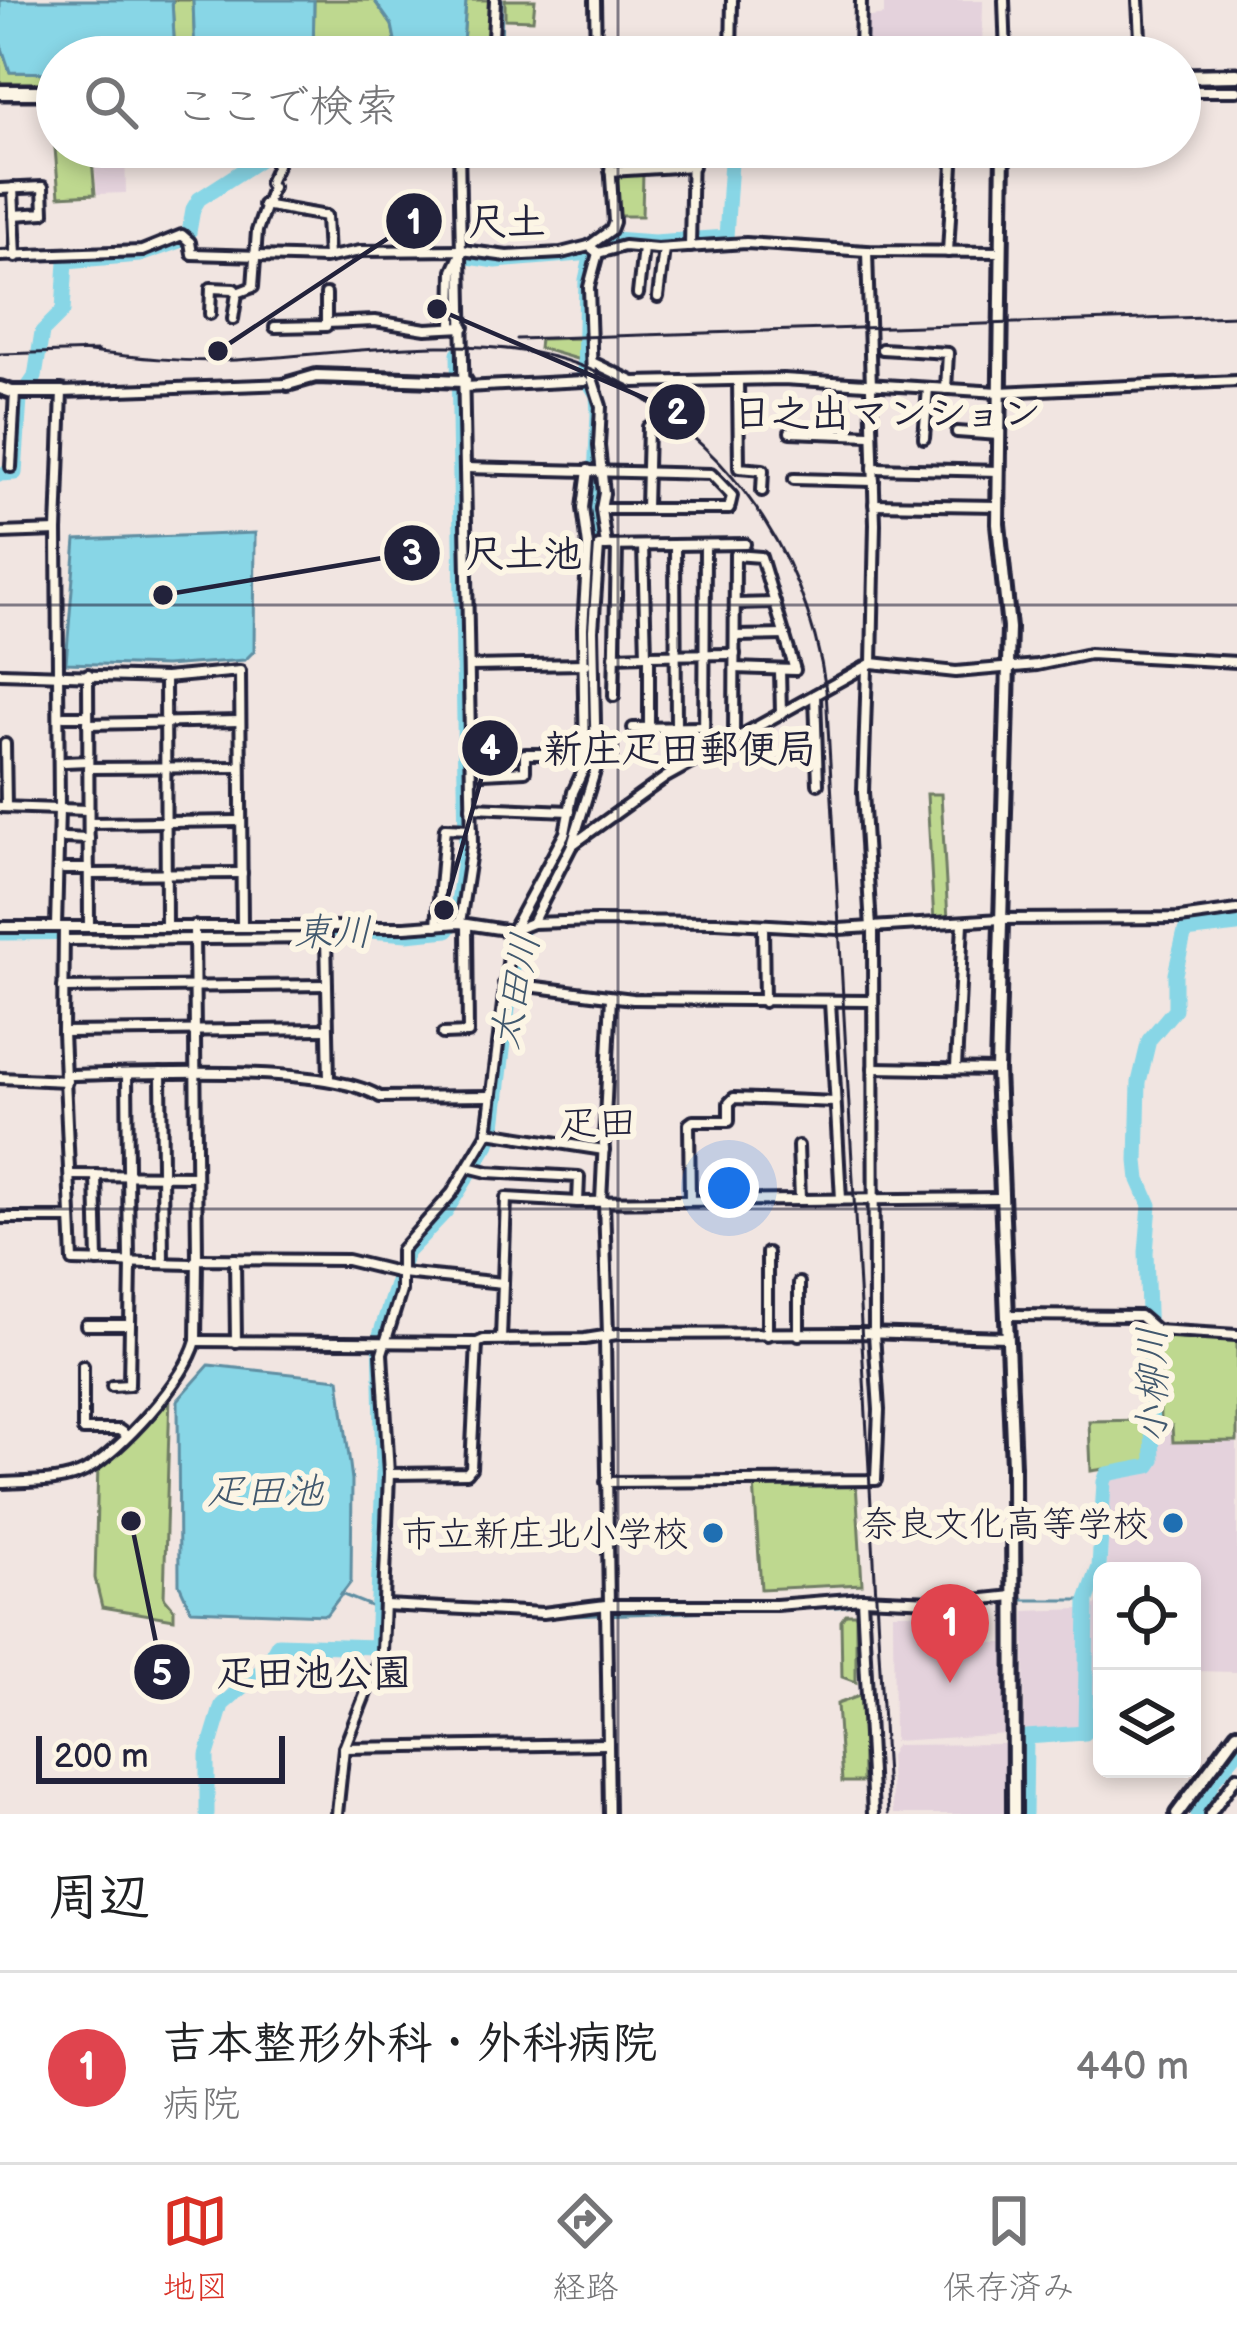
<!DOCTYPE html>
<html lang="ja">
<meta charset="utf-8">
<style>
:root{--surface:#fff;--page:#f6f6f6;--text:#202124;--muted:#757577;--line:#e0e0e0;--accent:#d93025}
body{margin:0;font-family:"Balsamiq Sans","Klee One",sans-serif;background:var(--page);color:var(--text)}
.controls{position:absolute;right:36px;bottom:36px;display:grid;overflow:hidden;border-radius:18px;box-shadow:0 6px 18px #0003}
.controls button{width:108px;height:108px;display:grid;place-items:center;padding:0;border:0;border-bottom:3px solid var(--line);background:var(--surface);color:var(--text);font:60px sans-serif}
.scale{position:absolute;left:36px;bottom:30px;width:249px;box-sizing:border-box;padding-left:12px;border:6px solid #22223b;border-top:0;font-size:33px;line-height:42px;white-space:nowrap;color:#22223b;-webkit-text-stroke:9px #fcf5e5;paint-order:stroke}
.you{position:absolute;left:729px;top:1188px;width:42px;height:42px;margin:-30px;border:9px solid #fff;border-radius:50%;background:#1a73e8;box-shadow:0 0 0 18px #1a73e833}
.badge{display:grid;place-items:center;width:78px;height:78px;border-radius:50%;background:var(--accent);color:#fff;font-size:39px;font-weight:700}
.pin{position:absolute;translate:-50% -99px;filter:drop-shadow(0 3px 6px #0008)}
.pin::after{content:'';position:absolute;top:63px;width:42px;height:36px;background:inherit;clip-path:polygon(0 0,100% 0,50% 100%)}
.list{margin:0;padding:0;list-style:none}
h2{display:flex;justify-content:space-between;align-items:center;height:156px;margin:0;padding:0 48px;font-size:51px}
h2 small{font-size:39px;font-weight:400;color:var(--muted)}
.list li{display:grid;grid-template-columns:78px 1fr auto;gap:36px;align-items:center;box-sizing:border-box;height:192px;padding:0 48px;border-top:3px solid var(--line)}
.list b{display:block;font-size:45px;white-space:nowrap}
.list p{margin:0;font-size:39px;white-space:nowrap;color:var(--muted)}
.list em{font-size:39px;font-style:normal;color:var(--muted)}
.icon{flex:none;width:66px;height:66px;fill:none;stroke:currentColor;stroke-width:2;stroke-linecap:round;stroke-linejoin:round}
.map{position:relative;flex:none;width:1237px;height:1814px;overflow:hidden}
.search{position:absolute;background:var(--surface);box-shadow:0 6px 18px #0003;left:36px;right:36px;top:36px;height:132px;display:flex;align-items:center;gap:30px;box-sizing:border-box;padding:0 42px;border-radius:66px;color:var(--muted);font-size:45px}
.sheet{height:348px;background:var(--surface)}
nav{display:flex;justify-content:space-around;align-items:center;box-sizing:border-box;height:168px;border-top:3px solid var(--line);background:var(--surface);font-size:33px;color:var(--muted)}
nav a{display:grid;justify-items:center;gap:6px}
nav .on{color:var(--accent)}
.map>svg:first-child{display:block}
</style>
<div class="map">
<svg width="1237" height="1814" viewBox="0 0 1237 1814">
<rect width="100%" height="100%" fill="#f1e5e1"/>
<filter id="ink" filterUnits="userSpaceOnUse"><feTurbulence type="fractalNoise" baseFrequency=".00833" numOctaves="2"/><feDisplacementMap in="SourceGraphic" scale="24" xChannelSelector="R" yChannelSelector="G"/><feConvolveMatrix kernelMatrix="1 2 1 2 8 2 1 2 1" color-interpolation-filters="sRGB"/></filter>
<g filter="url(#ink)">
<!-- built -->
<g fill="#e4d2dc">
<polygon points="884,0 983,0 982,57 866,57 865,18 884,15"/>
<polygon points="93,147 125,147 126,193 97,194"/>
<polygon points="1156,1334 1237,1339 1237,1672 1192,1671 1192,1571 1107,1571 1109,1476 1148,1473 1159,1463"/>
<polygon points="1102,1599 1102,1738 1089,1738 1091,1609"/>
<polygon points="1081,1609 1080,1730 1024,1730 1025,1611"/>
<polygon points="893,1613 967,1613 968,1643 1007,1643 1007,1734 894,1741"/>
<polygon points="1004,1744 1008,1746 1007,1814 893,1814 889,1756 895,1745"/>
</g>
<!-- green -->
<g fill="#bed88f" stroke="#707d65" stroke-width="3">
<polygon points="172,0 193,0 195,57 175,57"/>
<polygon points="314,0 374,0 392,25 397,50 455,52 463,43 466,0 490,0 487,57 313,57"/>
<polygon points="505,0 535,0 533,20 505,19"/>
<polygon points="0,42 10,72 57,73 57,84 0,84"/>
<polygon points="51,100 57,100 57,147 91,147 95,194 59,196"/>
<polygon points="643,171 642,216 616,216 613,173"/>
<polygon points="584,338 580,360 539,348 540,339"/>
<polygon points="927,794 941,794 948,920 934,922"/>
<polygon points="1168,1337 1237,1341 1237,1441 1173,1442 1172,1426 1160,1425 1159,1351"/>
<polygon points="170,1394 164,1597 174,1609 174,1619 102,1607 95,1578 98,1464"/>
<polygon points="1147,1420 1150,1462 1091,1471 1089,1421"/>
<polygon points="856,1482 862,1584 761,1589 754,1483"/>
<polygon points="846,1614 856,1614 856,1682 842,1677 841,1621"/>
<polygon points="862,1695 863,1782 842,1782 837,1704"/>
</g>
<!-- water -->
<g fill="#88d6e6" stroke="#5f8ea2" stroke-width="3">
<polygon points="0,0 172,0 175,57 57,57 57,73 10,72 0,42"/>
<polygon points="193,0 314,0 313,57 195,57"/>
<polygon points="374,0 466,0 463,43 456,52 397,50 392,25"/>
<polygon points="255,533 254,651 245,660 165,666 66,663 76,540"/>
<polygon points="209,1365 339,1379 352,1480 351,1582 326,1615 191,1610 179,1584 178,1400"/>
</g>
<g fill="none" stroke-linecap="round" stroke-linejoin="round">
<!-- stream -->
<g stroke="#5f8ea2" stroke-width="3">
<polyline points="501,57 502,0"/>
<polyline points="341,1594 378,1609 454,1612"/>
<polyline points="1024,1600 1087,1600"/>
<polyline points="895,1603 980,1606 1007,1602"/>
<polyline points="541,1617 838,1607 873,1602"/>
</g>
<!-- river -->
<g stroke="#88d6e6" stroke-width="15">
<polyline points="1180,86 1237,86"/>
<polyline points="468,257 496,261 592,253"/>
<polyline points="455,279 457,324"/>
<polyline points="0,474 15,473 20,399 35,377 42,332 63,311 66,261 140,255 188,238 193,209 199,199 279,147"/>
<polyline points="0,933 358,930 407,934 448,930 456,917 466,843 458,354"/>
<polyline points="207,1814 207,1755 222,1705 265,1667 278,1644 376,1647 383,1474 380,1335 406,1253 446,1211 488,1144 494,1126 516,941 564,848 592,759 587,628 593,547 590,498 595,477 598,414 597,395 584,374 586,280 592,253 613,239 654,242 726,237 732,147"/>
<polyline points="1025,1814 1026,1737 1085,1733 1087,1600 1099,1567 1104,1482 1107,1474 1149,1466 1153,1460 1146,1252 1150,1205 1139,1180 1137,1161 1139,1082 1149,1040 1175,1009 1175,974 1185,931 1237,925"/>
<polyline points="1197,1814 1214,1779 1237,1752"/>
</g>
<defs>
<g id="street">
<polyline points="595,0 596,57"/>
<polyline points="1004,0 1006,57"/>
<polyline points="1138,0 1141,57"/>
<polyline points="492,57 495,0"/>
<polyline points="731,57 732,0"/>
<polyline points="860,57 861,0"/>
<polyline points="1180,91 1237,91"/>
<polyline points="459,147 472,844 460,923"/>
<polyline points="610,171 693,166"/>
<polyline points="13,188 16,257"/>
<polyline points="0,189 43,187 44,213 14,215"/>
<polyline points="263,205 326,216 328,257"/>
<polyline points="589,246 611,230 614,222 609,147"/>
<polyline points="690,247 692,147"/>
<polyline points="867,251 875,524 872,663"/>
<polyline points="948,252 954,147"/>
<polyline points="598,253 589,287 592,378 601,406 599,446 604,493 601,509 606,546"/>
<polyline points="0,256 142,251 182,235 190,242 192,254 325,258 360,251 462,250 507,256 561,253 589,246 598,253 624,246 657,249 746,243 867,251 1000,252"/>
<polyline points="638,294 643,248"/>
<polyline points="658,297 664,249"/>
<polyline points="210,314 211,288 234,289 237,293"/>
<polyline points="233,319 237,293 253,287 257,231 272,187 269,183 277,165 265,147"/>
<polyline points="326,323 375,321 426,329 464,327"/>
<polyline points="275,327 326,326 326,294"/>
<polyline points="452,327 453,271 462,251"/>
<polyline points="882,349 948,353 946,389"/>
<polyline points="592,362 634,382 783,379 999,392 1237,381"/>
<polyline points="738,380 739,468 763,470 762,491"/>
<polyline points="465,387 584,381"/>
<polyline points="790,432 870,435"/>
<polyline points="957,432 999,435"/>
<polyline points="924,438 928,388"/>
<polyline points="11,467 15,392"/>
<polyline points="466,468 711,474 732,496 729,509 601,509"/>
<polyline points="873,468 999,471"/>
<polyline points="794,479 874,481"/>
<polyline points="874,504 998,506"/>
<polyline points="646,508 648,427"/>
<polyline points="0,533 57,531"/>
<polyline points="675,545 676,727"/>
<polyline points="643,546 646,655 735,654"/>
<polyline points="735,604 775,603"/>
<polyline points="735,636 785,635"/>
<polyline points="649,655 649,728"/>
<polyline points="614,656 646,655"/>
<polyline points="470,666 586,664"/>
<polyline points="867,667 863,792 871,928"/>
<polyline points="735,668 795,670 761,557 735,555"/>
<polyline points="780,670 781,714"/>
<polyline points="0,673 165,678 240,671 242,925"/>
<polyline points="88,674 89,927"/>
<polyline points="165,678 166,926"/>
<polyline points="815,695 818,784"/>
<polyline points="614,696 617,546"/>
<polyline points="64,716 88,716"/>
<polyline points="88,724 240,721"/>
<polyline points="633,728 703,727"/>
<polyline points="734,738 735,555"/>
<polyline points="5,744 6,807"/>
<polyline points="704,756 705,545"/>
<polyline points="65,762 88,761"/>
<polyline points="88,768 240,767"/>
<polyline points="483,773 525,771 525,754 587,754"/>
<polyline points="0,807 88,810"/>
<polyline points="471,807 570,811"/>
<polyline points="89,823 241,821"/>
<polyline points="64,838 89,839"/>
<polyline points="572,845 666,777 872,663 956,672 1037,665 1089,654 1237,662"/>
<polyline points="64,869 89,869"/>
<polyline points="89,874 242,873"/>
<polyline points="532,923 572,845 596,768 593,630 599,546 745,544"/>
<polyline points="437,925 445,828 472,829"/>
<polyline points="763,925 764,1002"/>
<polyline points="0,927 405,927 460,923 512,931 532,923 595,921 717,922 839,929 1001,919 1180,918 1237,910"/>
<polyline points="56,927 59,809 57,531 62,392 288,384"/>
<polyline points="64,927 63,1032 73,1261 192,1264 197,1259 194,926"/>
<polyline points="326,937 329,1080"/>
<polyline points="64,940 326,938"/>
<polyline points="504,983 633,999 872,1001"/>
<polyline points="63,988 327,985"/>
<polyline points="830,1001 841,1199"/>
<polyline points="63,1032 327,1029"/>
<polyline points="443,1034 468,1033 467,926"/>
<polyline points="873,1068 997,1070"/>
<polyline points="956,1068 963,923"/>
<polyline points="161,1073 163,1263"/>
<polyline points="127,1074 129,1263"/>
<path d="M67,1075C134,1074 329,1063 380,1097L491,1096"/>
<polyline points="0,1078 67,1081"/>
<polyline points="488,1132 604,1150"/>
<polyline points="798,1146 800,1199"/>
<polyline points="468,1167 488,1172 579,1177 578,1202"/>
<polyline points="70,1175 196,1176"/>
<polyline points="96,1175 98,1262"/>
<polyline points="690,1200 689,1124 693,1121 729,1121 729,1103 734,1098 835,1102"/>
<polyline points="601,1201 611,997"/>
<polyline points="604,1201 608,1336"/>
<polyline points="0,1218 71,1218"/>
<polyline points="767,1253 767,1335"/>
<polyline points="235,1259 236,1342"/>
<polyline points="799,1283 799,1335"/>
<polyline points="1008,1315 1140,1316 1156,1330 1237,1335"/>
<polyline points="86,1325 130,1325"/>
<polyline points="605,1337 609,1605"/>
<polyline points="501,1339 506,1198 578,1202 1001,1198"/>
<polyline points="196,1341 477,1343 484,1340 585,1339 617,1334 861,1333 1008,1337"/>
<polyline points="83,1366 83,1430 119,1430 126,1435"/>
<polyline points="112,1386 129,1385 131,1263"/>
<polyline points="390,1474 467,1473 471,1468 477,1343"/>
<polyline points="606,1482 876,1480 879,1410 874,1334 873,928"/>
<path d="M0,1483C27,1481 61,1484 85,1471C121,1451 185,1380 196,1341L197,1259L347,1260L401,1273L503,1283"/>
<polyline points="862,1598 956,1602 1013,1596"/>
<polyline points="385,1605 543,1613 606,1605 776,1605 862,1598 873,1814"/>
<polyline points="606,1606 609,1814"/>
<polyline points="344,1748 607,1744"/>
<polyline points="337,1814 344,1748 382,1652 389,1474 382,1353 401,1291 401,1250 452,1193 487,1134 512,931 565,833 573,792 585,766 583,628 588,546 583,508 588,470"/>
<polyline points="1210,1814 1237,1776"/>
</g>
<g id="secondary">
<polyline points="1003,147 998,524 1009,628 997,1070 1013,1466 1014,1814"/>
<polyline points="288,384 316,376 465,381"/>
<polyline points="0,388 12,392 62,392"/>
<polyline points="1177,1814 1237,1733"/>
</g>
<g id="highway">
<polyline points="1180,76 1237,75"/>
<polyline points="0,92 57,92"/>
</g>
</defs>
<!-- street casing -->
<use href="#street" stroke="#22223b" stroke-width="16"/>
<!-- secondary casing -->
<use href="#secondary" stroke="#22223b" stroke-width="20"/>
<!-- highway casing -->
<use href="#highway" stroke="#22223b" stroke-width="21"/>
<!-- street -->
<use href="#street" stroke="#fcf5e5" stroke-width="8"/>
<!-- secondary -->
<use href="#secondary" stroke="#fcf5e5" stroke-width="10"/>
<!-- highway -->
<use href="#highway" stroke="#fcf5e5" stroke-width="12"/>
<!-- rail -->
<g stroke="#22223b" stroke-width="3">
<polyline points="517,339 1237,316"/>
<path d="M82,351C132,357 185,363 236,360C336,355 456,333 553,357C616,373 676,417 720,463C780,528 813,603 826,690L888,1814"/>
<polyline points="0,354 98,351"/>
</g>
</g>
</g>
<!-- grid -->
<path fill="none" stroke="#22223b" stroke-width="3" stroke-opacity="0.55" d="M618,0V57M618,147V1814M0,605H1237M0,1209H1237"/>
<!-- markers -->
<g fill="#1f6fb2" stroke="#fcf5e5" stroke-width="4.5">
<circle cx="1173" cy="1523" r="12"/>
<circle cx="713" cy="1533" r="12"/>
</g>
<g text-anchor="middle" stroke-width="12" stroke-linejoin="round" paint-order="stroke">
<!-- poi labels -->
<g font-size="36" fill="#22223b" stroke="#fcf5e5" text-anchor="end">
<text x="1149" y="1536">奈良文化高等学校</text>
<text x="689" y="1546">市立新庄北小学校</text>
</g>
<!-- water labels -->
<g font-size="39" font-style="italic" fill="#41586e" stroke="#fcf5e5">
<text x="333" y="945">東川</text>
<text transform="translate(514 991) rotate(-79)" y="14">太田川</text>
<text transform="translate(1151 1385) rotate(-90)" y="14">小柳川</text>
<text x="265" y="1504">疋田池</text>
</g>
<!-- neighbourhood labels -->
<g font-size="39" fill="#22223b" stroke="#fcf5e5">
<text x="598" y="1136">疋田</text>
</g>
</g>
<!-- callouts -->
<path fill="none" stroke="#22223b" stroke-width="4.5" d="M218 351L414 221M437 309L677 412M163 595L412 553M444 910L490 748M131 1521L162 1672"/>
<g fill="#22223b" stroke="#fcf5e5" stroke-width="4.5">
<circle cx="218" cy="351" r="12"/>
<circle cx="437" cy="309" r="12"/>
<circle cx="163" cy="595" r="12"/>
<circle cx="444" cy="910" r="12"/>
<circle cx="131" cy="1521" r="12"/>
<circle cx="414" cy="221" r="30"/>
<circle cx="677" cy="412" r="30"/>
<circle cx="412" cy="553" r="30"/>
<circle cx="490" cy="748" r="30"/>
<circle cx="162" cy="1672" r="30"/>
</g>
<g font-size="36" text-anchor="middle" font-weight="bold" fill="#fff">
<text x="414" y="234">1</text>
<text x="677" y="424">2</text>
<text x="412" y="565">3</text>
<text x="490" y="760">4</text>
<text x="162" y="1685">5</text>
</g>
<g font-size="39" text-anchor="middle" font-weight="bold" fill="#22223b" stroke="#fcf5e5" stroke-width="12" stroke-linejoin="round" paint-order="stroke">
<text x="507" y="235">尺土</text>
<text x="887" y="426">日之出マンション</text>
<text x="524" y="567">尺土池</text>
<text x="680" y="762">新庄疋田郵便局</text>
<text x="314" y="1686">疋田池公園</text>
</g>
</svg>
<div class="controls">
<button><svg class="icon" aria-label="locate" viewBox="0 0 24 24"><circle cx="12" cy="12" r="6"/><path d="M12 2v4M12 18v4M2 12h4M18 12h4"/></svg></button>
<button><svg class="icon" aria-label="layers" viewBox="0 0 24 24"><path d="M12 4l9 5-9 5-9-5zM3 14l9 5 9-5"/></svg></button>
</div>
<div class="scale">200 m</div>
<div class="you"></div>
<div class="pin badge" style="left:950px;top:1683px;background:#e0444e">1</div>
<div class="search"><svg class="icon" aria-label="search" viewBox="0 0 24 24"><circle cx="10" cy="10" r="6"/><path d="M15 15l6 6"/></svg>ここで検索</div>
</div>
<section class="sheet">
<h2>周辺<small></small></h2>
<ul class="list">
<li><span class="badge" style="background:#e0444e">1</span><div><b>吉本整形外科・外科病院</b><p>病院</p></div><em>440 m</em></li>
</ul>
</section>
<nav>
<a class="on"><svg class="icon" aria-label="map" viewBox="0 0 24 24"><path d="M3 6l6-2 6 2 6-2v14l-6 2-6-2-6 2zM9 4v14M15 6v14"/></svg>地図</a>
<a><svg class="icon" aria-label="directions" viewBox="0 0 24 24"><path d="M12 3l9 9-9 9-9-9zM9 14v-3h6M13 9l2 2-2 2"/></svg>経路</a>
<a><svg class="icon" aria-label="saved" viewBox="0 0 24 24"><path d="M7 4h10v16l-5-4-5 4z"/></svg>保存済み</a>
</nav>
